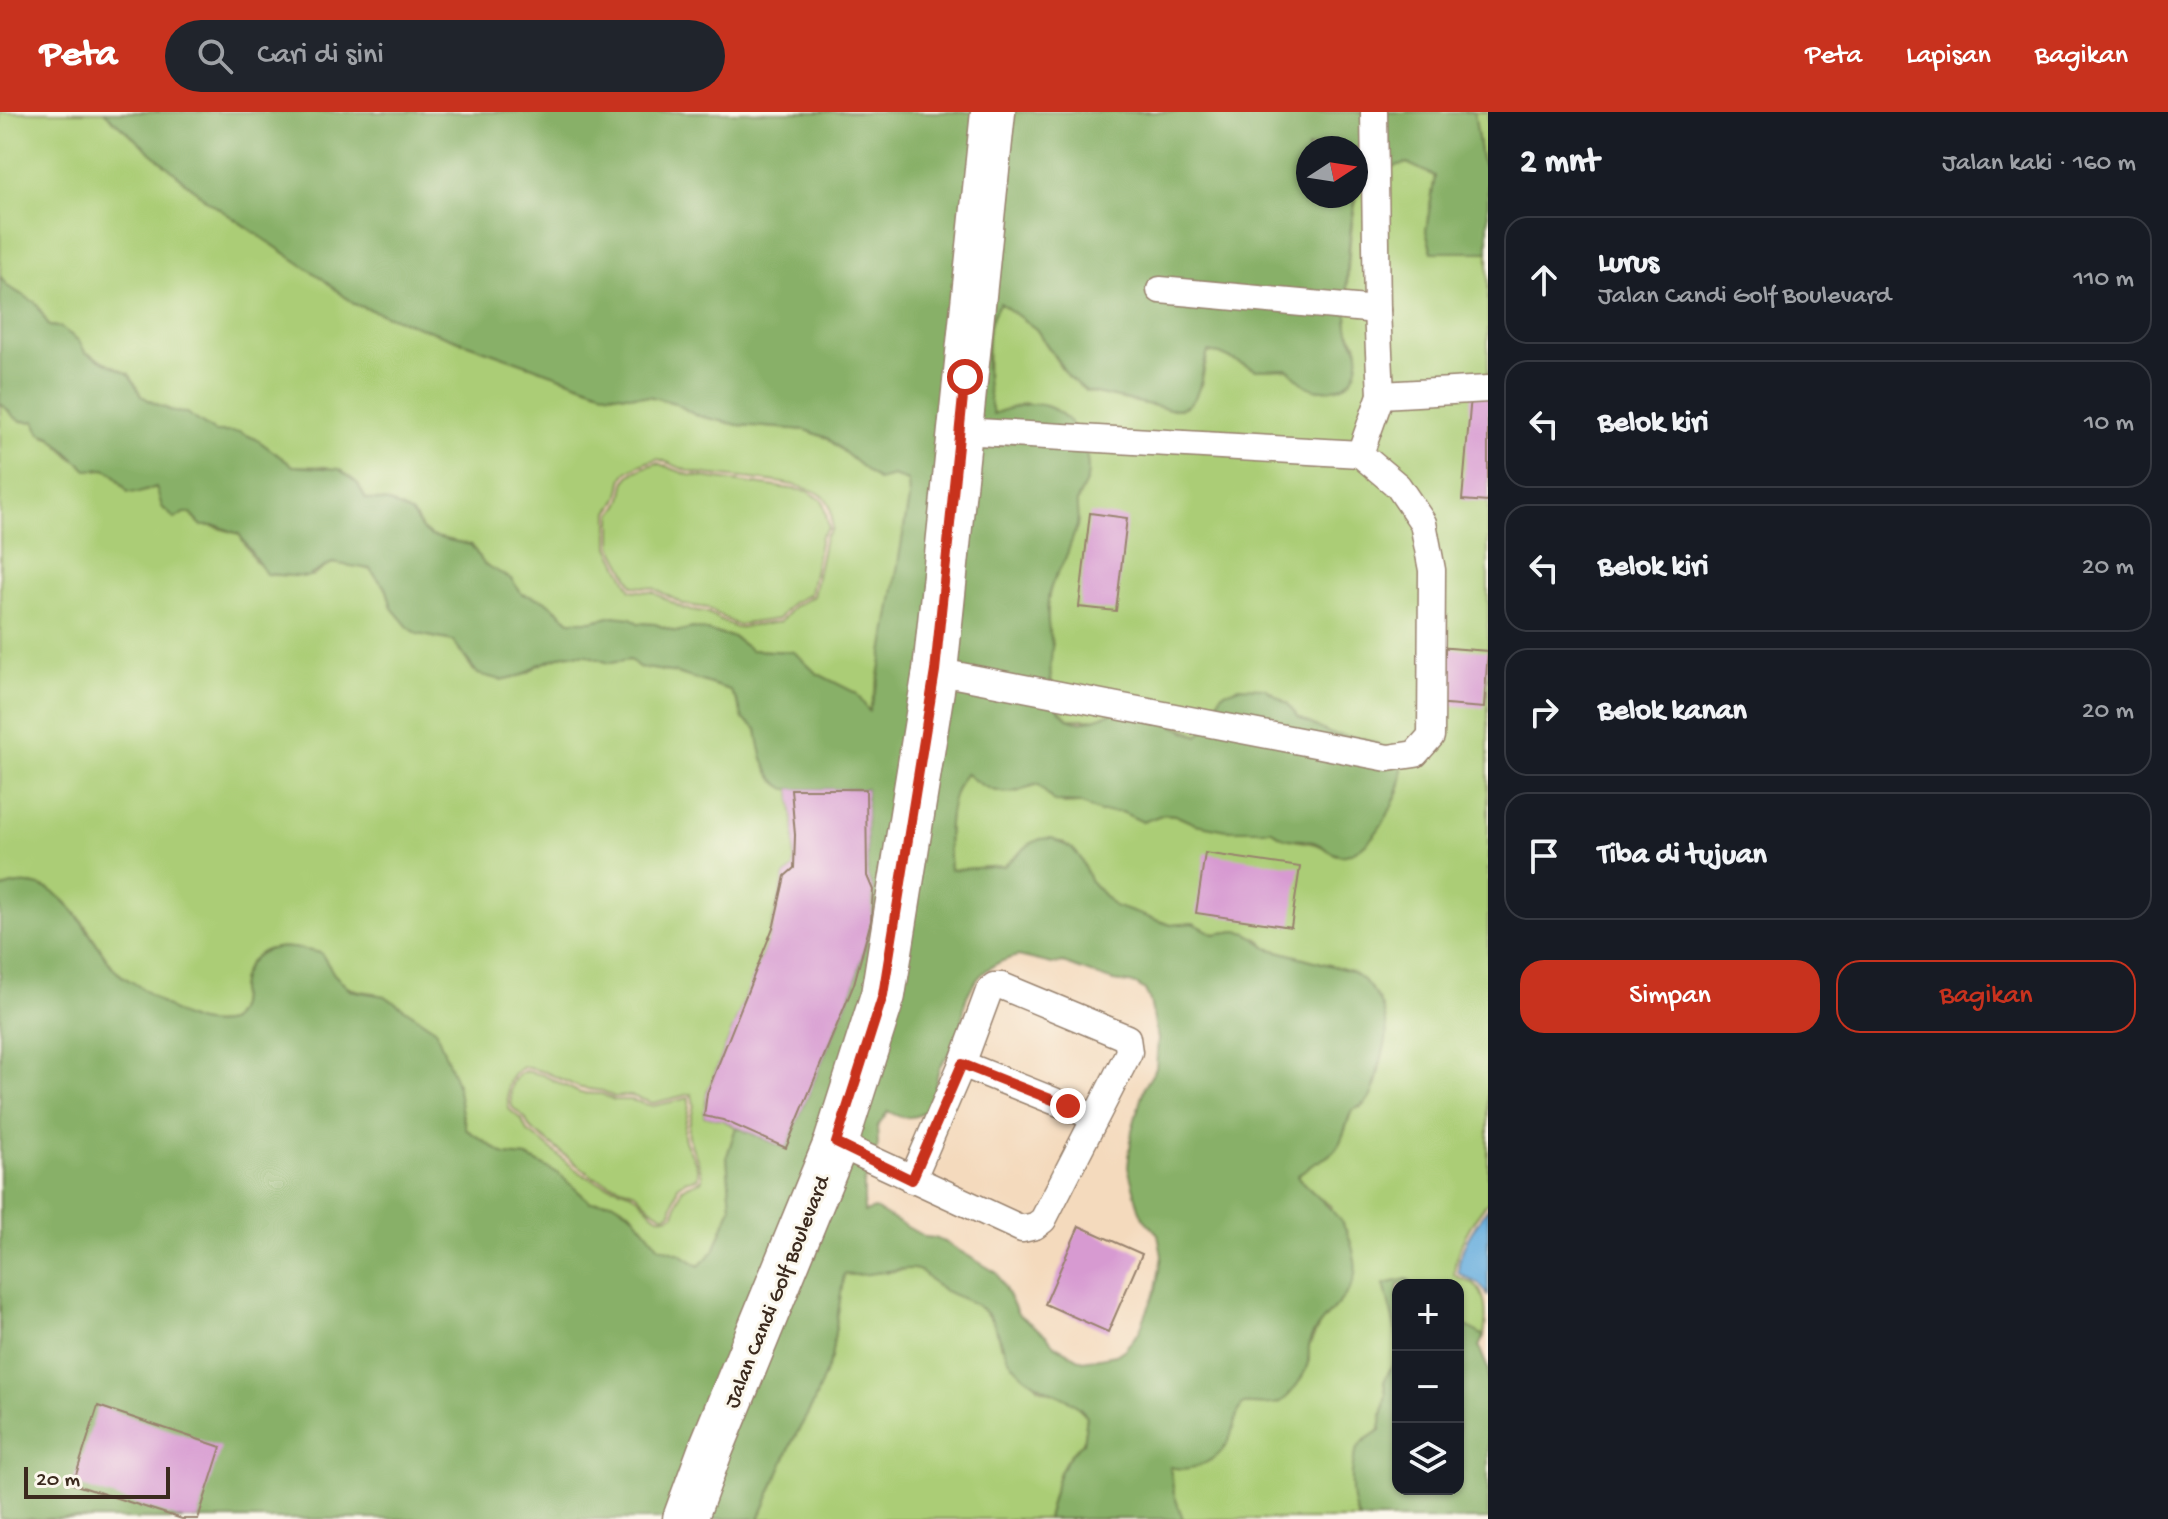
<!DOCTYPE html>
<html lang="id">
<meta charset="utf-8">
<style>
:root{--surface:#171b24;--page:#20242c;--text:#f1f3f6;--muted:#9ea1a6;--line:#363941;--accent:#c8321e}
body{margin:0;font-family:"Gochi Hand",sans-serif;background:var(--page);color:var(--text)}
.controls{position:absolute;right:24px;bottom:24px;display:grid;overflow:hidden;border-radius:16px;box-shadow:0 2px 6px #0004}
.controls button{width:72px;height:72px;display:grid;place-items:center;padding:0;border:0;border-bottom:2px solid var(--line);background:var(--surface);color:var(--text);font:40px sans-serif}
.compass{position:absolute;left:1296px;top:24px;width:72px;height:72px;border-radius:50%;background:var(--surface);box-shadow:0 2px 6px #0004;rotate:78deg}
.scale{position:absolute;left:24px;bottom:20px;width:146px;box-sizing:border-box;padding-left:8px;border:4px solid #3b2a1e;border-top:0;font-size:22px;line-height:28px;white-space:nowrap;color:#3b2a1e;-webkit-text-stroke:6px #fbf7ec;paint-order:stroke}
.stop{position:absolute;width:24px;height:24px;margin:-18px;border:6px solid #c8321e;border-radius:50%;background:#fff}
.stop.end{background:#c8321e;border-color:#fff;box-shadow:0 2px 8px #0008}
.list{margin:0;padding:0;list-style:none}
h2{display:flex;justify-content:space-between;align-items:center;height:104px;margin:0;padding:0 32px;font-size:34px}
h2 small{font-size:26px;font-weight:400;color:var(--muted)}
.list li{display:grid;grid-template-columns:52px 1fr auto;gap:24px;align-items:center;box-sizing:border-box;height:128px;margin:0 16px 16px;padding:0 16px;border:2px solid var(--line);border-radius:24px}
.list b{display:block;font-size:30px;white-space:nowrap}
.list p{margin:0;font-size:26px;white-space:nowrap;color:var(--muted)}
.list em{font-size:26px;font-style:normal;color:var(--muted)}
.actions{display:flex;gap:16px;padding:24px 32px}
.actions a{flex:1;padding:18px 0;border:2px solid var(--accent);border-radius:24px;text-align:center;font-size:28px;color:var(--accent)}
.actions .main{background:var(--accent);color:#fff}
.icon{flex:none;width:44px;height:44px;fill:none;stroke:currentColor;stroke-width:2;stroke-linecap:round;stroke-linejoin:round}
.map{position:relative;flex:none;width:1488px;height:1407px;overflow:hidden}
header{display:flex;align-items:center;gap:48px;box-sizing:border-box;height:112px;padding:0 40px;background:var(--accent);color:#fff}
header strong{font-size:38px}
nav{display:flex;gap:44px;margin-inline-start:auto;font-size:28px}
.search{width:560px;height:72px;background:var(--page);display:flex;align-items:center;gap:20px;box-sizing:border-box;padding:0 28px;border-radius:44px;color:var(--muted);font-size:30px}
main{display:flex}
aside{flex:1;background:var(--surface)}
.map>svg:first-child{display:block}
</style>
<header>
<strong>Peta</strong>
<div class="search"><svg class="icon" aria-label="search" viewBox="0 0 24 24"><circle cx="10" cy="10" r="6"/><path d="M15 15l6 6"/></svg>Cari di sini</div>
<nav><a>Peta</a><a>Lapisan</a><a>Bagikan</a></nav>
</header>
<main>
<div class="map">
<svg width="1488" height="1407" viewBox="0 0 1488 1407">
<rect width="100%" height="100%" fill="#fbf7ec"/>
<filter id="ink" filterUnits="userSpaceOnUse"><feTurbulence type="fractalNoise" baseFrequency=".0125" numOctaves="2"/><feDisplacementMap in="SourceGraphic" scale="16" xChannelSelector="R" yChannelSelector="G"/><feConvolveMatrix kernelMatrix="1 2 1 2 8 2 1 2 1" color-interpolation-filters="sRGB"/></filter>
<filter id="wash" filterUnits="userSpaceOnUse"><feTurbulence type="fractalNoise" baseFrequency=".006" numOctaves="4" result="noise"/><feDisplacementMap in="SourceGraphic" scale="32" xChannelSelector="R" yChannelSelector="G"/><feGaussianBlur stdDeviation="1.8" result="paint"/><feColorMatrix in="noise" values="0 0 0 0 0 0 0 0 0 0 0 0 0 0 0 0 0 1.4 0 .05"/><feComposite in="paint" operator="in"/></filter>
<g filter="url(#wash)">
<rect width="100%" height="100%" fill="#f4dabd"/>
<!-- green -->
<g fill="#abcd76" stroke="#737c4a" stroke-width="2" fill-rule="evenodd">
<path d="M0,0H104L205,87L323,167L354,192L607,281L652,285L675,291L695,303L738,313L806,318L827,326L878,368L893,364L909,370V387C896,458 891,531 869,600L855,581L816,561L794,540L751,538L733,525L693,516L676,520L655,512L638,511L614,504L592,509H570L554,495L522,482L511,467L484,452L471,433L431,424L422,417L416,406L389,391L366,387L357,371L327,355L293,354L256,327L239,320H215L186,301L174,300L152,290L142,284L129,262L85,240L79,229L60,215L49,214L36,191L7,174L0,164ZM657,347C670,350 680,357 692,360C720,366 810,367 826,387C832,395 832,407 832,417L825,425L813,484L794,494L780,510L736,516L706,500L684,497L653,480L631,478L609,435V400C634,371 603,363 657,347Z"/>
<polygon points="1474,0 1488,0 1488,62 1481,47"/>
<path d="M1407,51L1435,64L1426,119L1432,140H1488V1090C1472,1108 1455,1137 1454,1162C1461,1168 1464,1168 1471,1171C1488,1179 1487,1207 1484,1224L1458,1213V1173H1415L1407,1167L1385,1172L1398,1228V1241L1384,1270L1386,1281L1380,1318L1362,1330L1355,1400L1360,1407H1183L1174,1382L1169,1354L1230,1325L1237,1301L1243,1292L1280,1290L1290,1281L1305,1259L1309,1248L1308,1236L1320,1212L1331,1094L1312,1081L1297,1064L1344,1021L1352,998L1364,994L1376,973L1386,926L1368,874L1351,859L1267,836L1259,827L1236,819L1214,822L1193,811L1171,813L1114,794L1090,768L1080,745L1063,730L1030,732L1004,754L950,758C947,726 946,686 966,661L1017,680L1038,672L1064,692L1080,691L1100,700H1122L1143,710L1164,702L1175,703L1195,712L1272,718C1292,735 1312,724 1336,743L1386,705L1399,679L1402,662L1299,606L1288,592L1268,578L1198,624L1189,618L1125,598L1098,607H1069L1058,596L1050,561L1049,544L1053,532L1048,516V487L1052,471L1067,441L1077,414V390L1087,366L1025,291L993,303L987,278L988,210L999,190L1036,217L1061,255L1086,279L1169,297H1181L1201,273L1208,240L1220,242L1256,258L1288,257C1307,276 1321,282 1347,272C1354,259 1362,246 1356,231C1354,225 1349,222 1348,215C1344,190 1350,80 1366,64C1375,54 1394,54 1407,51Z"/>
<path d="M0,291C15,302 12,312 35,309L45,325H50L73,347L98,359L105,357L113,361L128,380L146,379L156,375L165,399L190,401L197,410L239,422L255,449L272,463L313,464L332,451L357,454L374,459L387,478L392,496L418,522L453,529L474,559L528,561L538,553L567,542L587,543L609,551L630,548L639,555L677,561L730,578L738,591L743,607L757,617C760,636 768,677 791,677L795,723L794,756L785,764L768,829L707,981L704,1004L723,1008L736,1015L727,1044L731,1095L714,1139L699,1154L680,1142L659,1135L632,1101L612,1089L590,1090L558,1061L527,1045L505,1043L467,1018L460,994L375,881C338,877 340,872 321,841C291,835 258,826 243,863C236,882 246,892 229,910C194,918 168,898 142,877C132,869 121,866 113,855C84,816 60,753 0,777ZM524,955L545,960L580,976L603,979L614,985L631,984L653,991L691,982C699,996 685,1011 689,1025C692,1041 702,1051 702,1068L682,1076L674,1102C653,1114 650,1092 635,1083C620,1074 601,1074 587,1065C566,1052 549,1033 527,1019L522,1008L509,997C506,979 506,963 524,955Z"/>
<path d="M657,351L689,363L807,379L823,389L829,416L821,424L810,482L792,491L778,507L737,513L707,496L685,493L653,476L633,474L612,434V402C637,376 606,366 657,351Z"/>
<path d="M525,959L543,963L580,981L602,982L614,988H631L653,994L689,986C691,999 683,1011 684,1024C686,1039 700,1049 698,1066L685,1069L678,1074L671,1100L664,1104L653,1097L636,1080L593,1065L530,1016L525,1006L512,995C509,980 509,966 525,959Z"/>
<path d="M911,1156L922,1158L938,1175L979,1194L994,1211L1000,1232L1039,1276L1070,1287L1087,1304L1083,1331C1056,1350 1055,1378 1047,1407H759L792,1330L813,1292L831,1246L844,1162L889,1160Z"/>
</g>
<!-- forest -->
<g fill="#88b067" stroke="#626d42" stroke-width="2" fill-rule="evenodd">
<path d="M104,0H1474L1481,47L1488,62V140H1432L1426,119L1435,64L1407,51L1372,59L1363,66L1356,83V36H1308V84H1356C1349,115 1344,182 1348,214C1350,233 1365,233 1355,261C1348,278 1322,282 1307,274C1300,270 1294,263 1288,257L1256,258L1220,242L1208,240C1198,265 1205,299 1169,297L1086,279L1068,264L1036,217L1000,191C980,220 985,269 993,302C1019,292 1043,284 1066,306C1081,321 1091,344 1087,367C1085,375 1079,382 1077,389C1076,397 1079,405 1077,414C1074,423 1070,433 1067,442C1062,456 1052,467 1049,481C1047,493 1047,506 1049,518C1050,524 1053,530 1052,536C1050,556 1047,588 1065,604C1082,619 1106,599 1124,598C1141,597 1181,618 1198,624L1203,619L1222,581L1239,575L1264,576L1288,592L1299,606L1331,622L1366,627L1379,633L1402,652C1403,681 1378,734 1346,743C1334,746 1324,733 1313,730C1295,725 1288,732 1272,718H1227L1195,712L1175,703L1164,702L1143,710L1122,700H1100L1080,691L1054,690L1038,672C1030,674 1022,678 1013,680C998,683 976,672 966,661C946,686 947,726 950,758L1004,754L1030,732L1040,727L1052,726L1073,737L1080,745L1090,768L1114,794L1171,813L1193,811L1214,822L1236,819L1248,821L1267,836L1351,859C1375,874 1390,900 1386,929C1384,939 1380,949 1378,959C1374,979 1373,991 1352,998C1346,1010 1345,1023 1338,1034C1329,1048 1309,1051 1297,1064C1325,1096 1347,1100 1355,1148C1361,1183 1325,1197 1311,1226C1307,1235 1310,1241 1308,1250C1306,1261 1291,1285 1280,1290C1271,1295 1254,1291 1243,1292C1235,1303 1234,1316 1229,1328C1219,1349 1192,1361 1170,1355L1174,1382L1183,1407H1047C1055,1378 1057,1350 1083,1331L1087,1304C1070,1282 1041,1280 1021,1261C999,1242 1003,1221 988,1203C974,1186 951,1186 936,1173C927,1165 923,1157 911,1157C888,1156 867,1166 844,1162L831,1246L813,1292L792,1330L759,1407H0V777C62,752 83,820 115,858C122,866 132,869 140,875C168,896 192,918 229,910C246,892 236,882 243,863C258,826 291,835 321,841L334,862L350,878L385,884L435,917L457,972L463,1007L467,1018L505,1043L527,1045L558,1061L590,1090L612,1089L632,1101L659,1135L680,1142L699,1154L714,1139L731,1095L727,1044L736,1015L786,1036L854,872L865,834L873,778L867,764L866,677H786C765,665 760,640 757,617L743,607L738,591L730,578L677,561L639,555L630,548L609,551L587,543L567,542L538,553L523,563L501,568L478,562L453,529L418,522L408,515L392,496L387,478L370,457L332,451L307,465L266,462L239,422L218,414H202L190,401H184L175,407L162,395L156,375L139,381L128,380L113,361L105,357L87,358L51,325L40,321L35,309C12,312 15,302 0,291V164L7,174L36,191L49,214L60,215L79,229L85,240L129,262L142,284L152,290L174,300L186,301L215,320H239L256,327L293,354L339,357L357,371L366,387L389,390L412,402L422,417L431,424L471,433L484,452L511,467L522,482L544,488L570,509H592L614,504L631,506L638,511L655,512L676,520L693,516L733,525L751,538L794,540L816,561L856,581L869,599L878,571L909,387L908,369L893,364L878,368L827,326L806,318L738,313L695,303L675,291L652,285L607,281L354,192L323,167L205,87ZM1018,844L1052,852L1063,851L1113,869L1136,872L1145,878L1150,889L1158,927L1156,956L1144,976L1132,1018L1128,1055L1139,1097L1143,1106L1158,1122L1162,1144L1156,1177L1139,1220L1125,1237L1116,1243L1083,1249L1054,1233L1047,1224L1018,1202L997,1161L946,1131L935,1126L925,1125L875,1097L864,1100V1071L878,1033L877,1015L888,999C898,1005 904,1007 916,1004C937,998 933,974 939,957C943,946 955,938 959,926C964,913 962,897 967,884C977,861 995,849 1018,844Z"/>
<polygon points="1407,1167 1415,1173 1398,1173 1398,1228 1384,1172"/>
<path d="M1458,1213L1466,1214L1484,1224L1479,1235L1488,1257V1407H1360C1349,1392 1349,1349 1360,1333C1364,1327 1374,1323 1380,1318L1386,1281L1384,1270L1398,1241V1377H1458Z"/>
</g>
<!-- water -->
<path fill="#68aede" stroke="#526c7e" stroke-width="2" d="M1488,1096V1185C1482,1168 1470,1171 1458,1160C1458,1137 1475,1114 1488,1096Z"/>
<g id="blocks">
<!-- building -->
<g fill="#d79ad1">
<polygon points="1471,284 1488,285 1488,390 1462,388"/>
<polygon points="1090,401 1127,406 1116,499 1079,495"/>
<polygon points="1437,535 1488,539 1484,596 1433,592"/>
<polygon points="791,677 866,677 867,764 873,778 871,809 854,872 786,1036 723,1008 704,1004 707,981 774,813 785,764 794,756 795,723"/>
<polygon points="1205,741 1300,755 1291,815 1196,801"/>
<polygon points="1079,1114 1142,1142 1108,1220 1045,1192"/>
<polygon points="98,1294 221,1335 198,1407 182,1407 73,1372"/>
</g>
</g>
</g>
<g filter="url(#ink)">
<use href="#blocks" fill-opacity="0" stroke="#98826e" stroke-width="2"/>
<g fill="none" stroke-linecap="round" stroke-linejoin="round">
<defs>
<g id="service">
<polyline points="1160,178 1377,198"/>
<polyline points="1381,283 1488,277"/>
<polyline points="1360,342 1381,283 1377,198 1374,0"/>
<polyline points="935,559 1388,646 1415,642 1431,624 1432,458 1423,411 1398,374 1360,342 960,319"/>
<polyline points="962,952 1094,1005"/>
<polyline points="836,1031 1022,1117 1035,1114 1043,1108 1129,940 1127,926 1002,874 994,874 989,879 962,952 912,1068"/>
</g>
<polyline id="minor" points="685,1407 710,1339 836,1031 883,883 935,559 993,0"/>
</defs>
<!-- service casing -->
<use href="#service" stroke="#98826e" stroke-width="29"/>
<!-- minor casing -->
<use href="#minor" stroke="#98826e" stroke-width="47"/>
<!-- service -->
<use href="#service" stroke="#fff" stroke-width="26"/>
<!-- minor -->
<use href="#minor" stroke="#fff" stroke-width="44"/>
</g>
</g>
<g fill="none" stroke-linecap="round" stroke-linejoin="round" filter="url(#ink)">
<!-- route -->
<polyline stroke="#c8321e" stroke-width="10" points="965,265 935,559 883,883 836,1031 912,1068 962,952 1068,994"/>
</g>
<g text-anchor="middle" stroke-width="6" stroke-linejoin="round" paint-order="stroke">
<!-- street labels -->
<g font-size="22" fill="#3b2a1e" stroke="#fbf7ec">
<text transform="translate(775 1179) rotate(-68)" y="8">Jalan Candi Golf Boulevard</text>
</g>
</g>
</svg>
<div class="controls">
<button>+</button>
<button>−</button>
<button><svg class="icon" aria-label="layers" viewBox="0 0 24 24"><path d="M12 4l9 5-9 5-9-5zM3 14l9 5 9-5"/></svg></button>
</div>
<svg class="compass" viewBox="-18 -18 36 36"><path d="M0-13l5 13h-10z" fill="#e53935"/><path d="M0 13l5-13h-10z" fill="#9ea1a6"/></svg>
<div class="scale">20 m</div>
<div class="stop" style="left:965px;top:265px"></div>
<div class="stop end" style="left:1068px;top:994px"></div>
</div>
<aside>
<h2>2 mnt<small>Jalan kaki · 160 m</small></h2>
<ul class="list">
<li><svg class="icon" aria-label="ahead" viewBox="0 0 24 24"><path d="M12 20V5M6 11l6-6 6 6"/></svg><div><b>Lurus</b><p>Jalan Candi Golf Boulevard</p></div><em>110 m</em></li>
<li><svg class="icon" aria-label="left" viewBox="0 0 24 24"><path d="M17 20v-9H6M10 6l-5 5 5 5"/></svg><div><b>Belok kiri</b></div><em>10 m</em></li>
<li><svg class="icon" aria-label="left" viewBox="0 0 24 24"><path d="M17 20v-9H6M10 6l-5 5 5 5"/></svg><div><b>Belok kiri</b></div><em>20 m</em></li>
<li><svg class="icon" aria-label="right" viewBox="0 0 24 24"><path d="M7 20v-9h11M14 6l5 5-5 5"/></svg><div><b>Belok kanan</b></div><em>20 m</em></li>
<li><svg class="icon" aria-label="arrive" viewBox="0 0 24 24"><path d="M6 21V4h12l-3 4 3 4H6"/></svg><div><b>Tiba di tujuan</b></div></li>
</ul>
<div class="actions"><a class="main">Simpan</a><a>Bagikan</a></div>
</aside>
</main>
